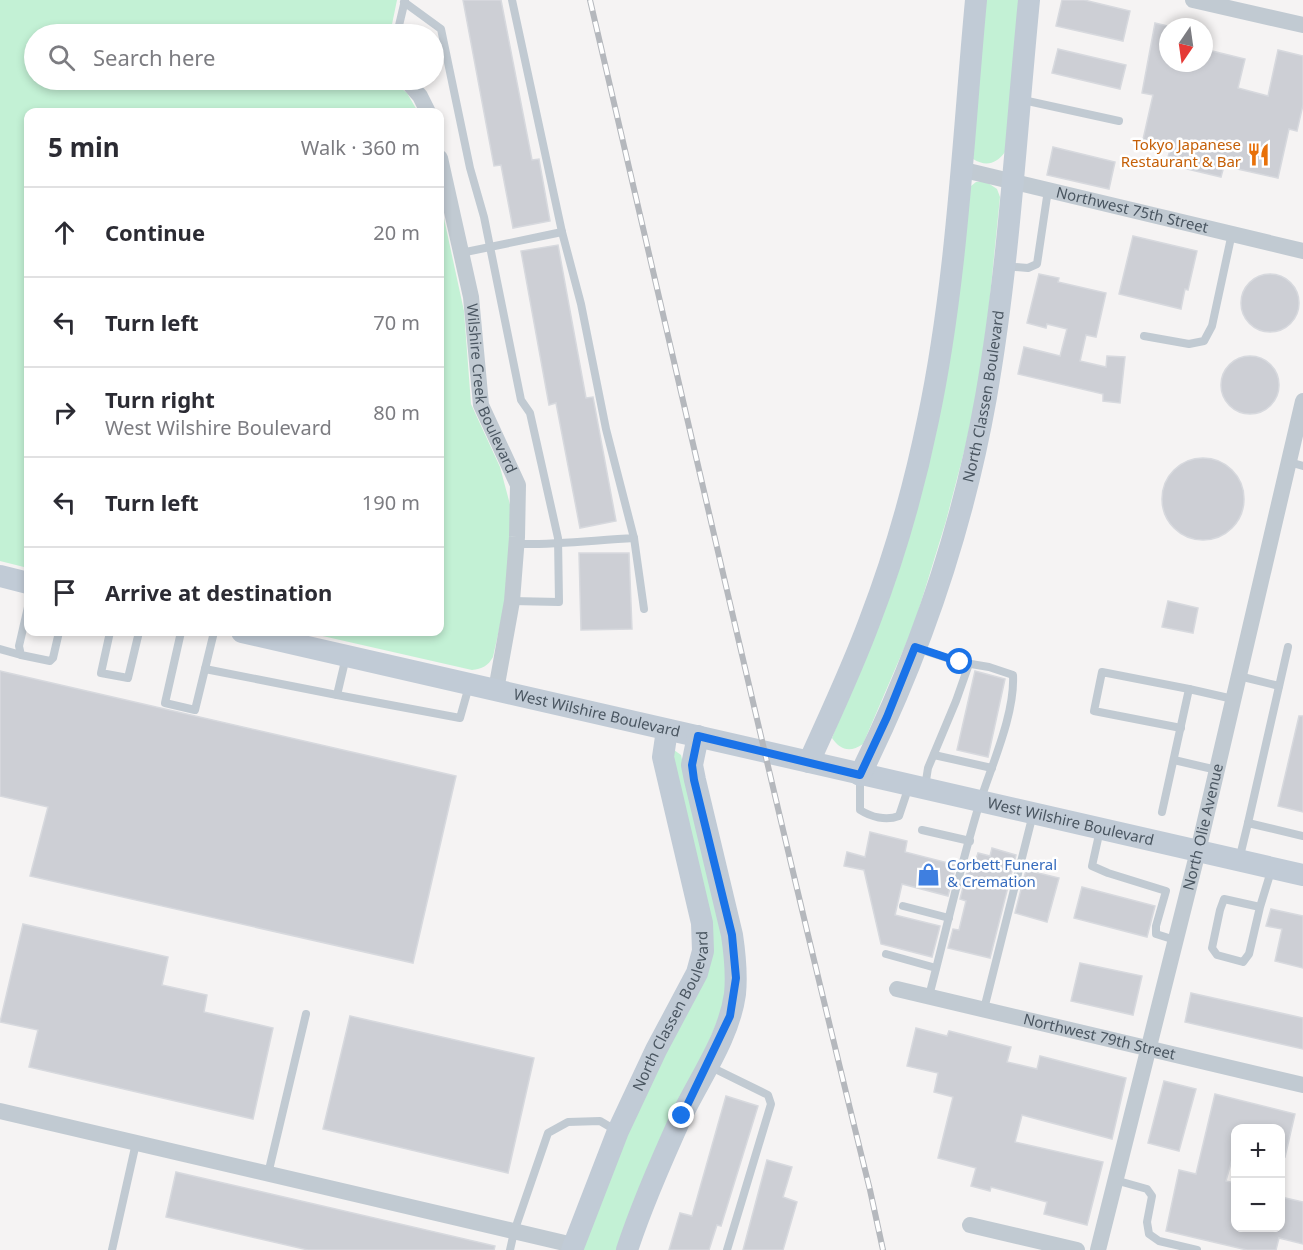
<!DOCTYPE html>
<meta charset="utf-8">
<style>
:root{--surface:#fff;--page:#f7f7f7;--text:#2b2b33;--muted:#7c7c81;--line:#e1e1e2}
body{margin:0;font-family:"Noto Sans",sans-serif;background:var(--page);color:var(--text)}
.controls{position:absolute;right:18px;bottom:18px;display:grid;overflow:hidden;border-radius:12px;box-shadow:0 3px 9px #0003}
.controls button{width:54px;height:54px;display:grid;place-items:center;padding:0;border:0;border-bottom:2px solid var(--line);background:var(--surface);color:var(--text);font:30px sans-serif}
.compass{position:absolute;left:1159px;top:18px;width:54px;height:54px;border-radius:50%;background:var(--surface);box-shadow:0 3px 9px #0003;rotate:193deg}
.stop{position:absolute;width:18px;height:18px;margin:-14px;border:4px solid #1a73e8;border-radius:50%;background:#fff}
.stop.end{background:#1a73e8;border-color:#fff;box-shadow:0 2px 6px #0008}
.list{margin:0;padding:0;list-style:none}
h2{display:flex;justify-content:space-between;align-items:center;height:78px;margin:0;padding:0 24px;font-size:26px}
h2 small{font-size:20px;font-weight:400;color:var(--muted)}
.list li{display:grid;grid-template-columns:39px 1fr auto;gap:18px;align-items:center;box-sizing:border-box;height:90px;padding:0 24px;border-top:2px solid var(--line)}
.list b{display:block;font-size:22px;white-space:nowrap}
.list p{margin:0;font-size:20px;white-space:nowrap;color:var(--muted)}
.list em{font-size:20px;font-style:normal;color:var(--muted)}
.icon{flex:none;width:33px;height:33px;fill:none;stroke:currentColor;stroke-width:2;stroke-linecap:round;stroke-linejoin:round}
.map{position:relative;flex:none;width:1303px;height:1250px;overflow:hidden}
.search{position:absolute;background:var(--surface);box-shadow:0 3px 9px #0003;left:24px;top:24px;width:420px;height:66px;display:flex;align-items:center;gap:15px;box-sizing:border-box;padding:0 21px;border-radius:33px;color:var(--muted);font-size:22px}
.panel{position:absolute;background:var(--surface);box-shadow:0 3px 9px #0003;left:24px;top:108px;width:420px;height:528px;border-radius:12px}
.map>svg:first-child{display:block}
</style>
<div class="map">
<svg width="1303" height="1250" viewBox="0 0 1303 1250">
<rect width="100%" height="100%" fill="#f5f3f3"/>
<!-- green -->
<g fill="#c3f1d5">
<polygon points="0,0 397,0 390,34 34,34 34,80 391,80 407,93 418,112 28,112 28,568 0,561"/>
<path d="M984,0H1020L1005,152C996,164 986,167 973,159Z"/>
<path d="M985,181L997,189L1000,197L989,307L978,388L965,448L946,521L914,625L863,744C850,753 840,750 832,738L869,642L971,186L976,182Z"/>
<path d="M440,200L464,311L471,404L500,467L512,512L510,580L493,657C488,666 482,669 472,670L305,632H440Z"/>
<polygon points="674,750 681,755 727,949 728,996 620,1250 580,1250 613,1161 704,973 671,757"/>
</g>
<!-- building -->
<g fill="#cdcfd5" stroke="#d7d9de" stroke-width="1.5">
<polygon points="463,0 501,0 532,160 539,159 550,221 513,228 501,165 494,166"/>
<polygon points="1062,0 1084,0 1130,11 1123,41 1056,26"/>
<polygon points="1155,23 1168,26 1168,63 1204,63 1204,49 1245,59 1238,88 1268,96 1278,50 1303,56 1303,105 1297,131 1289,129 1278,178 1224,166 1221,177 1166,164 1170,150 1142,144 1153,95 1142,93"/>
<polygon points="1058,49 1126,65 1120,89 1052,73"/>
<polygon points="1053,147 1115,162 1109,189 1047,175"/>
<polygon points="1133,236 1197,251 1188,290 1185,289 1181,309 1119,294"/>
<polygon points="558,245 586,398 593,397 616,521 580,528 556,403 549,405 521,251"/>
<circle cx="1270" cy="303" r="29"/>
<polygon points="1039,274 1059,278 1058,282 1106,293 1096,337 1086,335 1080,361 1106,367 1107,356 1125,357 1120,403 1103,401 1103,394 1018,374 1024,347 1060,356 1067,329 1047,324 1046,328 1027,323"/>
<circle cx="1250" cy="385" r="29"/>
<circle cx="1203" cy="499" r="41"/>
<polygon points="579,553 629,553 632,629 581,630"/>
<polygon points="1168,601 1198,608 1193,633 1162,627"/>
<polygon points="0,671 456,776 413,963 30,876 48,807 0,796"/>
<polygon points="975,671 1005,679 988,757 957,750"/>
<polygon points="1299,716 1303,716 1303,812 1278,806"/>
<polygon points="870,832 907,841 905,852 956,865 948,896 902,884 895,915 940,926 932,957 881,944 864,870 844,866 847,852 865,857"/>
<polygon points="992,848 1016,855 990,958 948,948 953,929 959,930 966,901 960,899 968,868 973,869 978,853 990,856"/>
<polygon points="1026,870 1059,878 1047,922 1015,913"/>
<polygon points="1082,887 1155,906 1147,937 1074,918"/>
<polygon points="1271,909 1303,916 1303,968 1275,961 1282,929 1266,926"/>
<polygon points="23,924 168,957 162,985 207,995 204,1012 273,1028 253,1119 29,1067 38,1030 0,1022"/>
<polygon points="1080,963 1142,976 1133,1015 1071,1001"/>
<polygon points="1191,993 1303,1018 1303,1049 1185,1022"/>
<polygon points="350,1016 534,1058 508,1173 323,1129"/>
<polygon points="916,1028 947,1036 949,1031 1011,1047 1007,1062 1037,1069 1040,1056 1126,1078 1112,1139 1022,1115 1015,1142 1103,1162 1087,1225 1044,1214 1047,1202 991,1187 990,1191 971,1186 976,1168 938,1158 953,1097 934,1092 938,1073 907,1066"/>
<polygon points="1164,1081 1196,1089 1179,1151 1148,1143"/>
<polygon points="1215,1094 1295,1114 1285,1157 1281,1156 1281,1128 1236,1128 1236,1145 1226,1181 1236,1183 1236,1227 1281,1227 1281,1197 1303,1202 1303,1244 1279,1238 1276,1250 1247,1250 1166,1231 1179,1170 1196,1174"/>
<polygon points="726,1096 758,1106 721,1226 717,1225 709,1250 669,1250 680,1213 692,1216"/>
<polygon points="767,1160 792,1167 783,1197 797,1202 783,1250 743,1250"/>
<polygon points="176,1172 495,1246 494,1250 308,1250 166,1217"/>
</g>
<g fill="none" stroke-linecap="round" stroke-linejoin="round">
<!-- lane -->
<g stroke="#c1cad2" stroke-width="8">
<path d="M512,0L562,232L581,304L606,429L634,538C595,540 556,545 517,544"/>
<polyline points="404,2 441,29 470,168 484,217 521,400 530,413 558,538 559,602 512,601"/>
<polyline points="397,34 405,0"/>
<polyline points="1023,100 1119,121"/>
<polyline points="461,253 562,232"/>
<polyline points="1004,266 1028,268 1037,264 1048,190"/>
<polyline points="1144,336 1189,344 1204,341 1212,326 1232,233"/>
<polyline points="1289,462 1303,466"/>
<polyline points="634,538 644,609"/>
<polyline points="28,607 19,646 21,655 50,661 53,658 59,632"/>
<polyline points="110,632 101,673 128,678 139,632"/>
<polyline points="181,632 165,703 195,710 214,632"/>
<polyline points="1288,647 1248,823 1303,836"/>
<path d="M916,648L959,662L989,667L1013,675C1015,714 992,764 980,802C960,866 946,932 929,996"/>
<polyline points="0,649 21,655"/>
<polyline points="205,669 337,695 346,657"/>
<polyline points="1239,676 1279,686"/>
<polyline points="337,695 460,718 469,686"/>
<polyline points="1181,728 1094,711 1102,672 1189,689"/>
<polyline points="934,755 992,768"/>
<polyline points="1174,760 1217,770"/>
<path d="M860,776V810C871,817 886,821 899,816L909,786"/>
<polyline points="925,787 928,768 956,701 969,664"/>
<polyline points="1162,812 1189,689 1233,699"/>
<polyline points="922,830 970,841"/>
<polyline points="1100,830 1092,866 1108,873 1166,891 1156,926 1156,934 1175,940"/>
<polyline points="1239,860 1248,823"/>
<polyline points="903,906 949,918"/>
<polyline points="1260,907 1249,954 1243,962 1217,955 1212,948 1220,910 1224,899 1260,907 1272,868"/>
<polyline points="886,954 936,968"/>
<polyline points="984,1009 1033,814"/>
<polyline points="709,1066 768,1095 771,1104 727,1250"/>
<polyline points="268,1174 306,1014"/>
<polyline points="1115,1180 1147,1189 1152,1196 1147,1222 1149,1234 1159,1241 1197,1250"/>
<polyline points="112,1250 136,1143"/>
<polyline points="510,1250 514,1232 548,1133 568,1122 600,1121 617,1131"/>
</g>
<!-- street -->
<g stroke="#c1cad2" stroke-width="16">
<polyline points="1193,0 1303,25"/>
<polyline points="406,80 420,96 428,112"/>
<path id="s1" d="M440,158L471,297L481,405L518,485L517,537L512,601L496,690"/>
<path id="s2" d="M960,169L1303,251"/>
<path id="s3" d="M897,989L1303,1085"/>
<polyline points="0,1111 573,1245"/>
<polyline points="970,1225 1077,1250"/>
<path id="s4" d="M1098,1250L1198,851L1303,401"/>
</g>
<!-- secondary -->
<g stroke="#c1cbd6" stroke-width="22">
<polyline points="0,576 28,583"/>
<path id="s5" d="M242,632L1303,875"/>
<path d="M809,762C830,715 852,669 870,620C895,555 914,488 928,420C957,283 963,139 976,0"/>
<path id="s6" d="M860,775C919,656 963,527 986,397C1009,266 1016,132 1029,0"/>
<path id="s7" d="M572,1250L618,1131L656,1050L697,973L703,951L702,923L663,757L667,730"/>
<path d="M627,1250C642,1204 662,1159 682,1115C701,1076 729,1037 735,994C737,974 735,955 732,935L695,780L692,765L698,736"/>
</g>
<defs>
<path id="rail" d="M590,0C683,397 772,794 870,1190L883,1250"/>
</defs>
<!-- rail casing -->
<use href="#rail" stroke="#b5b8bd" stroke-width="6"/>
<!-- rail -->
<use href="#rail" stroke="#fff" stroke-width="4" stroke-dasharray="11" stroke-linecap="butt"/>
</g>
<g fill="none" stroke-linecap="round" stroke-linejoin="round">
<!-- route -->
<polyline stroke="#1a73e8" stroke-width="8" points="682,1116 730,1016 736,978 732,935 694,780 692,765 698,736 860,775 887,717 915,647 960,662"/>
</g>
<!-- icons -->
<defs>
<symbol id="restaurant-bare" viewBox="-9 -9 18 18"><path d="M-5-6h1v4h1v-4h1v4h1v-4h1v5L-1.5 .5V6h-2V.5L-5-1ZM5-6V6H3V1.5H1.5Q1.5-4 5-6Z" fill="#e8710a" stroke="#fff" stroke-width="2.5" paint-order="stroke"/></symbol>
<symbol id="shop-bare" viewBox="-9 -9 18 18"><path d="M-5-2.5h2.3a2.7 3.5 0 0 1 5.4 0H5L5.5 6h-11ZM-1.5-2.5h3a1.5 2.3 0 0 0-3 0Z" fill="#3f7fe0" stroke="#fff" stroke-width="2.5" paint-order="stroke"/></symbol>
</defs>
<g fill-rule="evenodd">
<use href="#restaurant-bare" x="1242" y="138" width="33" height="33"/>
<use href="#shop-bare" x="912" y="858" width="33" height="33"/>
</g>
<g text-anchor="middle" stroke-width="5" stroke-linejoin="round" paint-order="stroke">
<!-- food labels -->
<g font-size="15" fill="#c56008" stroke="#fff" text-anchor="end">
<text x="1241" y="150">Tokyo Japanese<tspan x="1241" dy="17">Restaurant &amp; Bar</tspan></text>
</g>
<!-- street labels -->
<g font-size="15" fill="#4a5661" stroke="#fff">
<text dy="5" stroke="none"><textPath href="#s2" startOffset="177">Northwest 75th Street</textPath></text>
<text dy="5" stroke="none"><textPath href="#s1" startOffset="237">Wilshire Creek Boulevard</textPath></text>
<text dy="5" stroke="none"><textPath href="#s6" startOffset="400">North Classen Boulevard</textPath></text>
<text dy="5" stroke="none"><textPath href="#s5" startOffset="364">West Wilshire Boulevard</textPath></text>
<text dy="5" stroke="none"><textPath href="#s5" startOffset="850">West Wilshire Boulevard</textPath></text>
<text dy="5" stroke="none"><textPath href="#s4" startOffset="436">North Olie Avenue</textPath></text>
<text dy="5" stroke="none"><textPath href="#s7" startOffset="260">North Classen Boulevard</textPath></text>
<text dy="5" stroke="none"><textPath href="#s3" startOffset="208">Northwest 79th Street</textPath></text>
</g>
<!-- shop labels -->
<g font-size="15" fill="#366cbe" stroke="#fff" text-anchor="start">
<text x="947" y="870">Corbett Funeral<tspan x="947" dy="17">&amp; Cremation</tspan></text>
</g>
</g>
</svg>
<div class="controls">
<button>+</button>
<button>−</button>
</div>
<svg class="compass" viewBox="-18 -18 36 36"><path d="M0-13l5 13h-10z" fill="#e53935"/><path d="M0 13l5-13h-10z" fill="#7c7c81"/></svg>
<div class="stop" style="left:960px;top:662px"></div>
<div class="stop end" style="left:682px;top:1116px"></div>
<div class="search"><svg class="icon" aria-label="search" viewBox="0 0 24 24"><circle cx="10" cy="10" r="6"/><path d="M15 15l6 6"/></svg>Search here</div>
<section class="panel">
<h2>5 min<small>Walk · 360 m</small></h2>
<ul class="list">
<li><svg class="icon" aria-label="ahead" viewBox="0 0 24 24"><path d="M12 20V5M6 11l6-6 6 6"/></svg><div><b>Continue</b></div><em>20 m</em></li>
<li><svg class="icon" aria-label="left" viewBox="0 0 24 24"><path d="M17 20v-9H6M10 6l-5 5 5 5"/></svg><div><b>Turn left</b></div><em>70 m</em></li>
<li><svg class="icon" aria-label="right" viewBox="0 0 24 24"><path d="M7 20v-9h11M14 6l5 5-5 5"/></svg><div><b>Turn right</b><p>West Wilshire Boulevard</p></div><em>80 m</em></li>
<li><svg class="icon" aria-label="left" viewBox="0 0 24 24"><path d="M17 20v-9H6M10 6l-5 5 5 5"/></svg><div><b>Turn left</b></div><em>190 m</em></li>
<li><svg class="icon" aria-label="arrive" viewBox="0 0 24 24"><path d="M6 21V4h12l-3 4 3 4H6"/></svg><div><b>Arrive at destination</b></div></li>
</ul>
</section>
</div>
